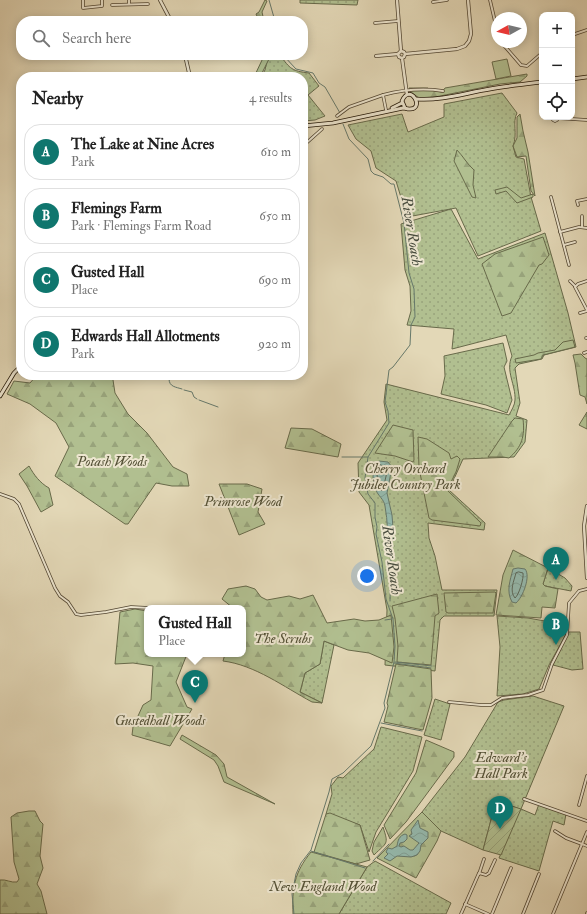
<!DOCTYPE html>
<meta charset="utf-8">
<style>
:root{--surface:#fff;--page:#f6f6f6;--text:#222;--muted:#767676;--line:#e0e0e0;--accent:#0f766e}
body{margin:0;font-family:"IM FELL Double Pica",serif;background:var(--page);color:var(--text)}
.controls{position:absolute;right:12px;top:12px;display:grid;overflow:hidden;border-radius:8px;box-shadow:0 2px 10px #0003}
.controls button{width:36px;height:36px;display:grid;place-items:center;padding:0;border:0;border-bottom:1px solid var(--line);background:var(--surface);color:var(--text);font:20px sans-serif}
.compass{position:absolute;left:491px;top:12px;width:36px;height:36px;border-radius:50%;background:var(--surface);box-shadow:0 2px 10px #0003;rotate:262deg}
.you{position:absolute;left:367px;top:576px;width:14px;height:14px;margin:-10px;border:3px solid #fff;border-radius:50%;background:#1a73e8;box-shadow:0 0 0 6px #1a73e833}
.badge{display:grid;place-items:center;width:26px;height:26px;border-radius:50%;background:var(--accent);color:#fff;font-size:13px;font-weight:700}
.pin{position:absolute;translate:-50% -33px;filter:drop-shadow(0 1px 2px #0008)}
.pin::after{content:'';position:absolute;top:21px;width:14px;height:12px;background:inherit;clip-path:polygon(0 0,100% 0,50% 100%)}
.popup{position:absolute;left:144px;top:605px;width:102px;height:52px;box-sizing:border-box;display:grid;place-content:center;border-radius:8px;background:var(--surface);filter:drop-shadow(0 1px 3px #0005);font-size:13px;white-space:nowrap;color:var(--muted)}
.popup b{font-size:15px;color:var(--text)}
.popup::after{content:'';position:absolute;left:50%;top:100%;margin-left:-8px;border:8px solid transparent;border-top-color:var(--surface)}
.list{margin:0;padding:0;list-style:none}
h2{display:flex;justify-content:space-between;align-items:center;height:52px;margin:0;padding:0 16px;font-size:17px}
h2 small{font-size:13px;font-weight:400;color:var(--muted)}
.list li{display:grid;grid-template-columns:26px 1fr auto;gap:12px;align-items:center;box-sizing:border-box;height:56px;margin:0 8px 8px;padding:0 8px;border:1px solid var(--line);border-radius:16px}
.list b{display:block;font-size:15px;white-space:nowrap}
.list p{margin:0;font-size:13px;white-space:nowrap;color:var(--muted)}
.list em{font-size:13px;font-style:normal;color:var(--muted)}
.icon{flex:none;width:22px;height:22px;fill:none;stroke:currentColor;stroke-width:2;stroke-linecap:round;stroke-linejoin:round}
.map{position:relative;flex:none;width:587px;height:914px;overflow:hidden}
.search{position:absolute;background:var(--surface);box-shadow:0 2px 10px #0003;left:16px;top:16px;width:292px;height:44px;display:flex;align-items:center;gap:10px;box-sizing:border-box;padding:0 14px;border-radius:16px;color:var(--muted);font-size:15px}
.panel{position:absolute;background:var(--surface);box-shadow:0 2px 10px #0003;left:16px;top:72px;width:292px;height:308px;border-radius:16px}
.map>svg:first-child{display:block}
</style>
<div class="map">
<svg width="587" height="914" viewBox="0 0 587 914">
<defs>
<pattern id="grass-dots" width="8" height="8" patternUnits="userSpaceOnUse"><rect width="8" height="8" fill="#b1bf90"/><path d="M2 2h.1M6 6h.1" fill="none" stroke="#98a37b" stroke-width="1.8" stroke-linecap="round"/></pattern>
<pattern id="forest-firs" width="22" height="20" patternUnits="userSpaceOnUse"><rect width="22" height="20" fill="#b1bf90"/><path d="M5 1l3.5 6h-7zM16 11l3.5 6h-7z" fill="#98a37b"/></pattern>
<pattern id="garden-furrows" width="10" height="10" patternUnits="userSpaceOnUse"><rect width="10" height="10" fill="#b1bf90"/><path d="M-1 1l2-2M0 10L10 0M9 11l2-2" fill="none" stroke="#98a37b"/></pattern>
<pattern id="water-waves" width="16" height="10" patternUnits="userSpaceOnUse"><rect width="16" height="10" fill="#95baae"/><path d="M0 5q4-4 8 0t8 0" fill="none" stroke="#809f94"/></pattern>
</defs>
<rect width="100%" height="100%" fill="#e3d8b7"/>
<filter id="stains"><feTurbulence type="fractalNoise" baseFrequency=".005" numOctaves="4"/><feColorMatrix values="0 0 0 0 .2 0 0 0 0 .09 0 0 0 0 .02 0 0 0 .5 -.17"/></filter>
<radialGradient id="worn" r=".72"><stop offset=".6" stop-color="#630" stop-opacity="0"/><stop offset="1" stop-color="#630" stop-opacity=".3"/></radialGradient>
<!-- grass -->
<g fill="url(#grass-dots)" stroke="#686a4a">
<polygon points="300,0 358,0 357,5 300,3"/>
<path d="M268,55H280C290,69 292,71 309,73L319,86L308,95L325,116L315,120L303,121V77H261L265,70Z"/>
<path d="M502,93L517,113C512,122 518,134 513,146L516,157L524,159L531,197L541,231L478,256L456,208L407,217L396,181L376,168L371,151L356,139L348,125L402,114L408,132L444,117V104Z"/>
<path d="M451,209L478,259L545,233L568,313L576,347L544,355L542,359L519,364L515,368L520,403L516,416L527,420L525,442L514,457L463,459L449,490L485,523L484,530L428,523L429,538L435,556L442,590H497L494,616H444L440,620L435,671L385,665L387,610L369,505L359,492L358,463L387,420L384,402L386,384L509,415C511,411 515,405 515,400C516,385 505,371 512,356L506,335L452,349L454,329L407,325L411,311L410,286L405,270L401,224Z"/>
<polygon points="503,343 507,361 504,367 512,400 507,413 486,405 441,394 445,376 444,356"/>
<polygon points="548,568 565,578 572,586 571,591 545,586 543,584"/>
<polygon points="497,616 528,618 567,625 566,634 549,665 539,689 523,694 497,696 500,647"/>
<polygon points="569,632 580,632 583,669 572,670 553,665"/>
<polygon points="324,641 334,645 322,703 300,692 305,673 320,664"/>
<polygon points="533,696 564,706 521,809 535,815 539,804 566,814 564,825 553,821 539,871 499,858 520,809 496,801 483,850 441,831 422,812 465,757 498,702 504,700"/>
<polygon points="435,699 450,704 441,740 424,735"/>
<polygon points="381,727 422,737 413,771 376,832 369,852 360,825 326,814 332,794 331,786 338,777 343,778 374,749"/>
<polygon points="375,861 451,903 446,914 339,914 367,867"/>
</g>
<!-- forest -->
<g fill="url(#forest-firs)" stroke="#686a4a">
<polygon points="265,0 267,1 262,12 264,21 259,21 256,14 259,12"/>
<polygon points="234,55 268,55 269,59 260,77 254,77 263,58 234,59"/>
<polygon points="527,74 527,76 520,82 500,84 435,97 419,98 415,95 411,94 409,88 428,88 430,90 442,92 445,88"/>
<polygon points="520,114 523,131 528,152 535,196 531,191 526,156 517,157 513,146 517,138 517,117"/>
<path d="M457,150C463,156 467,164 474,170L473,185L476,198L472,197L454,161Z"/>
<polygon points="507,187 521,198 533,194 533,197 517,203 506,191 496,194 495,190"/>
<polygon points="543,237 549,255 542,264 539,265 511,313 502,316 482,264 495,254"/>
<polygon points="573,340 575,347 543,355 541,359 516,363 515,359 534,355 538,353 555,350 563,342"/>
<polygon points="581,354 585,358 587,359 587,404 585,397 580,395 575,363 573,355"/>
<polygon points="37,375 111,375 113,380 115,393 128,414 147,433 173,467 187,474 189,486 172,486 156,483 128,524 125,524 55,476 69,447 56,423 30,404 7,394 14,381 30,383"/>
<polygon points="587,412 587,429 579,425"/>
<path d="M515,418L523,419C525,436 522,447 509,458L503,457H488L512,421Z"/>
<polygon points="393,425 413,430 414,460 413,462 395,456 375,453"/>
<polygon points="291,428 312,429 341,444 338,457 285,448"/>
<polygon points="418,437 427,439 449,453 451,459 457,456 460,459 456,472 447,490 481,523 480,526 432,520 429,518 419,468"/>
<path d="M29,466C34,475 40,483 49,488L53,505L41,512L27,486L19,474Z"/>
<polygon points="219,484 247,484 262,489 258,512 265,524 239,535"/>
<polygon points="513,550 548,568 543,584 545,586 558,589 555,608 542,607 541,618 496,615 503,575"/>
<path d="M246,586L255,589L261,597L267,600L289,596L300,599L313,595L327,623L354,619L365,621L379,620L391,615L394,647L392,663L369,653L348,650L324,641L320,664L305,673L300,692L322,703L312,702C284,687 255,665 223,661L225,654H243V608H233L222,599L228,589Z"/>
<polygon points="495,592 496,593 493,613 448,613 446,612 444,593"/>
<polygon points="437,594 439,613 435,616 431,665 397,662 398,646 395,618 392,606"/>
<polygon points="135,609 147,611 147,654 187,654 176,682 187,707 192,709 170,746 132,735 133,727 143,705 151,700 153,666 133,663 115,664 120,612"/>
<polygon points="396,664 431,669 432,698 423,730 384,722 388,706 387,703"/>
<polygon points="182,735 216,755 224,764 227,777 275,804 224,782 218,766 214,760 180,739"/>
<polygon points="426,740 454,752 454,757 406,822 390,839 384,825 416,773"/>
<path d="M29,811H35L40,821L43,824L40,856L43,868L37,884L41,891L47,914H0V880C6,879 11,883 17,882L19,879L14,862L11,817L17,813Z"/>
<polygon points="422,812 441,831 437,841 416,878 377,858"/>
<polygon points="330,813 360,825 370,860 356,864 314,852 326,814"/>
<path d="M383,827C389,845 387,842 374,855L372,851L374,842Z"/>
<path d="M311,852L367,867L339,914H293C292,888 294,873 311,852Z"/>
</g>
<!-- garden -->
<polygon fill="url(#garden-furrows)" stroke="#686a4a" points="496,801 521,809 501,855 483,850"/>
<!-- pitch -->
<polygon fill="#b1bf90" stroke="#686a4a" points="507,59 511,76 496,79 492,62"/>
<!-- water -->
<g fill="url(#water-waves)" stroke="#66786a">
<path d="M379,461L388,462L392,467L387,493L392,515L393,528L391,553H390C387,537 388,521 385,506C384,499 378,496 376,490C372,482 371,465 379,461Z"/>
<path d="M518,568L525,569C531,576 523,597 516,603L512,602C506,591 510,581 513,569Z"/>
<path d="M418,820L420,828L428,832V838L421,845L420,851L417,855L411,857L397,856L390,861L384,858L388,854L386,852L388,848L392,849L397,846C398,840 399,836 405,834L407,835V839L404,842L400,843L399,846L401,847L404,846L410,850H413L419,843L409,836L412,834L411,830Z"/>
</g>
<g fill="none" stroke-linecap="round" stroke-linejoin="round">
<!-- shore -->
<g stroke="#5a6759" stroke-width="1">
<path d="M380,465L386,466L388,468L383,489L382,491C377,486 375,470 380,465Z"/>
<path d="M519,572L523,573C524,578 519,595 515,598C509,591 514,581 516,573Z"/>
</g>
<!-- stream -->
<g stroke="#66786a" stroke-width="1">
<polyline points="269,0 275,21"/>
<polyline points="283,55 296,69 313,73 319,83 325,87 340,113"/>
<polyline points="169,378 169,375"/>
<path d="M169,379C169,387 176,387 182,389"/>
<polyline points="184,390 192,392 194,397 197,399"/>
<polyline points="199,400 218,407"/>
<polyline points="342,457 368,457"/>
<polyline points="390,601 391,559"/>
<polyline points="385,620 392,619"/>
<polyline points="395,662 432,666"/>
<polyline points="394,663 431,668"/>
<polyline points="381,723 422,731"/>
<polyline points="311,851 365,868"/>
<polyline points="373,861 389,844"/>
<polyline points="294,914 292,894 296,874 301,863 311,850 329,792 332,779 343,773 371,746 385,708 384,703 394,662 395,646 393,619 386,599 382,562 376,534 377,527 375,517 375,503 368,494 365,478 368,457 389,423 388,411 385,402 389,370 393,367 410,345 411,325 415,317 414,289 409,273 404,223 394,184 391,184 383,177 374,174 371,171 368,159 349,139 343,124"/>
</g>
<defs>
<g id="minor">
<polyline points="83,0 83,8 102,6 102,0"/>
<polyline points="490,0 497,30"/>
<polyline points="433,2 447,0"/>
<polyline points="129,4 129,0"/>
<polyline points="112,5 148,4"/>
<polyline points="375,23 398,21"/>
<polyline points="572,35 587,30"/>
<polyline points="501,42 521,65 527,66 542,53"/>
<path d="M383,95C402,90 423,88 443,91"/>
<polyline points="337,116 349,107 383,95 386,110"/>
<polyline points="552,117 553,120 555,121 557,120 557,117"/>
<polyline points="557,118 587,120"/>
<polyline points="303,146 322,129"/>
<polyline points="551,197 569,265"/>
<polyline points="578,205 577,201 587,199"/>
<polyline points="582,227 582,216"/>
<polyline points="560,232 579,227 587,228"/>
<polyline points="564,245 575,242"/>
<polyline points="570,281 575,286"/>
<polyline points="587,281 578,284 575,287 587,310"/>
<polyline points="580,313 587,311"/>
<polyline points="586,338 587,338"/>
<polyline points="584,353 587,352"/>
<polyline points="0,494 14,499 19,504 55,588 60,596 68,602 76,614 81,615 106,612 131,607 149,608"/>
<polyline points="449,702 481,705 491,705 502,698 528,695 543,690 552,664 567,635 569,603 579,591 587,589"/>
<polyline points="524,799 587,821"/>
<polyline points="579,805 587,776"/>
<polyline points="555,831 566,838 582,844 587,832"/>
<polyline points="479,874 484,859"/>
<polyline points="465,904 488,914"/>
<polyline points="461,914 479,873 486,875 489,873 495,860"/>
<polyline points="492,914 511,868"/>
<polyline points="523,914 539,874"/>
<polyline points="553,914 582,844 587,846"/>
<polyline points="587,914 587,913"/>
</g>
<g id="tertiary">
<polyline points="160,0 171,21"/>
<polyline points="397,0 401,51 398,54 399,57 402,58 407,95"/>
<polyline points="401,51 404,52 405,54 404,57 402,58"/>
<polyline points="405,54 457,49 465,46 469,41 471,34 468,0"/>
<polyline points="185,55 190,77"/>
<polyline points="376,56 398,54"/>
<polyline points="587,506 584,526 587,578"/>
</g>
<g id="secondary">
<polyline points="572,79 587,77"/>
<path d="M416,99C441,101 465,93 490,89C507,86 525,84 542,82"/>
<polyline points="392,108 402,103"/>
<path d="M303,126L333,123L403,108C405,108 407,109 409,109C426,110 410,82 402,101L405,108"/>
<polyline points="0,396 14,373 21,366"/>
</g>
</defs>
<!-- minor casing -->
<use href="#minor" stroke="#514531" stroke-width="3.5"/>
<!-- tertiary casing -->
<use href="#tertiary" stroke="#514531" stroke-width="4"/>
<!-- secondary casing -->
<use href="#secondary" stroke="#201404" stroke-width="4.5"/>
<!-- minor -->
<use href="#minor" stroke="#ede6d0" stroke-width="2"/>
<!-- tertiary -->
<use href="#tertiary" stroke="#ede6d0" stroke-width="2.5"/>
<!-- secondary -->
<use href="#secondary" stroke="#ede6d0" stroke-width="3"/>
</g>
<g text-anchor="middle" stroke-width="4" stroke-linejoin="round" paint-order="stroke">
<!-- park labels -->
<g font-size="14" font-style="italic" fill="#535035" stroke="#ede6d0">
<text x="112" y="466">Potash Woods</text>
<text x="405" y="473">Cherry Orchard<tspan x="405" dy="16">Jubilee Country Park</tspan></text>
<text x="243" y="506">Primrose Wood</text>
<text x="283" y="643">The Scrubs</text>
<text x="160" y="725">Gustedhall Woods</text>
<text x="501" y="762">Edward's<tspan x="501" dy="16">Hall Park</tspan></text>
<text x="323" y="891">New England Wood</text>
</g>
<!-- water labels -->
<g font-size="15" font-style="italic" fill="#494e40" stroke="#ede6d0">
<text transform="translate(412 231) rotate(81)" y="5">River Roach</text>
<text transform="translate(392 560) rotate(82)" y="5">River Roach</text>
</g>
</g>
<rect width="100%" height="100%" filter="url(#stains)"/>
<rect width="100%" height="100%" fill="url(#worn)"/>
</svg>
<div class="controls">
<button>+</button>
<button>−</button>
<button><svg class="icon" aria-label="locate" viewBox="0 0 24 24"><circle cx="12" cy="12" r="6"/><path d="M12 2v4M12 18v4M2 12h4M18 12h4"/></svg></button>
</div>
<svg class="compass" viewBox="-18 -18 36 36"><path d="M0-13l5 13h-10z" fill="#e53935"/><path d="M0 13l5-13h-10z" fill="#767676"/></svg>
<div class="you"></div>
<div class="pin badge" style="left:556px;top:580px">A</div>
<div class="pin badge" style="left:556px;top:645px">B</div>
<div class="pin badge" style="left:195px;top:703px">C</div>
<div class="popup"><b>Gusted Hall</b>Place</div>
<div class="pin badge" style="left:500px;top:829px">D</div>
<div class="search"><svg class="icon" aria-label="search" viewBox="0 0 24 24"><circle cx="10" cy="10" r="6"/><path d="M15 15l6 6"/></svg>Search here</div>
<section class="panel">
<h2>Nearby<small>4 results</small></h2>
<ul class="list">
<li><span class="badge">A</span><div><b>The Lake at Nine Acres</b><p>Park</p></div><em>610 m</em></li>
<li><span class="badge">B</span><div><b>Flemings Farm</b><p>Park · Flemings Farm Road</p></div><em>650 m</em></li>
<li><span class="badge">C</span><div><b>Gusted Hall</b><p>Place</p></div><em>690 m</em></li>
<li><span class="badge">D</span><div><b>Edwards Hall Allotments</b><p>Park</p></div><em>920 m</em></li>
</ul>
</section>
</div>
